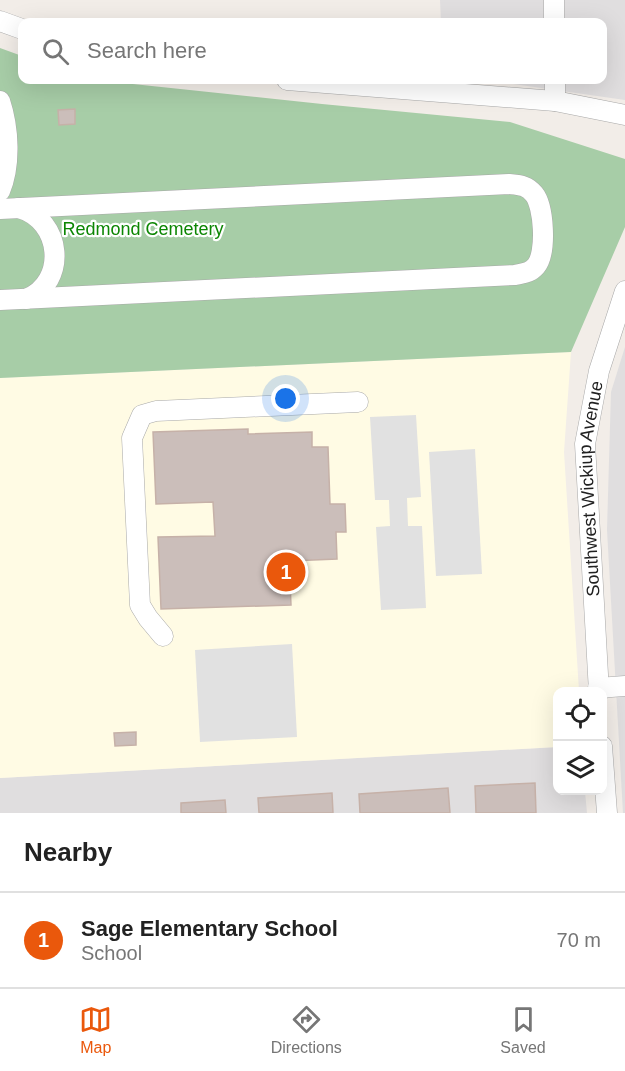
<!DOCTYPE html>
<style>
:root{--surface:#fff;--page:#f6f6f6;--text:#222;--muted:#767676;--line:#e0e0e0;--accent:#ea580c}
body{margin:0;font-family:Helvetica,sans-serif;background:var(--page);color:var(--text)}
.controls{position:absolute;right:18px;bottom:18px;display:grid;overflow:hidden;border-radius:12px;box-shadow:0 6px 24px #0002}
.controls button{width:54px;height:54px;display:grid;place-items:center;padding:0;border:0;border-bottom:2px solid var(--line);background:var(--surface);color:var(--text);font:30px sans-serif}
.you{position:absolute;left:286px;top:399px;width:21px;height:21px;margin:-15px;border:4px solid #fff;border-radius:50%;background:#1a73e8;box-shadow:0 0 0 9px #1a73e833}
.badge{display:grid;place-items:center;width:39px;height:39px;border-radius:50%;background:var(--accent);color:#fff;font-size:20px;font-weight:700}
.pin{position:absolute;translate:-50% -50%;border:3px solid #fff;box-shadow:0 2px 6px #0006}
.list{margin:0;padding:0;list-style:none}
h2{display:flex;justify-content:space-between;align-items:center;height:78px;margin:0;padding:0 24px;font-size:26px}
h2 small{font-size:20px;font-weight:400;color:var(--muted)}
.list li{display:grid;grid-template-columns:39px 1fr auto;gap:18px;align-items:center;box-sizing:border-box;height:96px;padding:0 24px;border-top:2px solid var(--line)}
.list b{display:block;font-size:22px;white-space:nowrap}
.list p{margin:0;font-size:20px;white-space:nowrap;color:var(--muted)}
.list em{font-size:20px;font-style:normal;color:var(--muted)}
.icon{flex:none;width:33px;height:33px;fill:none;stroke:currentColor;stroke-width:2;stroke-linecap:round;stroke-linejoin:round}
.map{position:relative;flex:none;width:625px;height:813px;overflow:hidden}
.search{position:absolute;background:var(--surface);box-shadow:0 6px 24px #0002;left:18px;right:18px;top:18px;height:66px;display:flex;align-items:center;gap:15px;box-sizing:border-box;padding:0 21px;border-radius:12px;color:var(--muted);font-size:22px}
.sheet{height:174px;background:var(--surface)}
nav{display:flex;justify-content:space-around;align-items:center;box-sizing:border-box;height:84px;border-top:2px solid var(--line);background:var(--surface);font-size:16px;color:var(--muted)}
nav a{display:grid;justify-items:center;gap:3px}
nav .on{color:var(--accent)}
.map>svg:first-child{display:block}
</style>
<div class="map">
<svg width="625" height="813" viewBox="0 0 625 813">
<rect width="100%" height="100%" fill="#f2ede8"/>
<!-- residential -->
<g fill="#e0dedf">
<polygon points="440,0 625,0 625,100 486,80 602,80 602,22 441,22"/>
<polygon points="625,347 625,813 623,813 607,530 611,392"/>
<polygon points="557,747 558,790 585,791 587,813 0,813 0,778"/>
</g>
<!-- education -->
<polygon fill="#fffbe4" points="571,352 564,452 579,691 558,692 557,747 0,778 0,378"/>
<!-- cemetery -->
<polygon fill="#a7cda7" points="0,48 22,56 22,80 95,80 322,104 510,122 625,159 625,227 571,352 0,378"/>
<!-- parking -->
<g fill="#e1e1e1">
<polygon points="416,415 421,497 407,498 408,526 422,526 426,608 381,610 376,527 390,526 389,500 375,500 370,417"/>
<polygon points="475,449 482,574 436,576 429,452"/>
<polygon points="292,644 297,737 200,742 195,650"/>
</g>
<!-- building -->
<g fill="#cbbeba" stroke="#c6b1a8" stroke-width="1.5">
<polygon points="75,109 75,124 59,125 58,110"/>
<polygon points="248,429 248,434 312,432 312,447 328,447 330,504 345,504 346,532 336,532 337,559 289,561 291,605 161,609 158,537 215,536 213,502 156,504 153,432"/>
<polygon points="136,732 136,745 115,746 114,733"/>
<polygon points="535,783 536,813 476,813 475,786"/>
<polygon points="448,788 450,813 360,813 359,794"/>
<polygon points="332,793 333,813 259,813 258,798"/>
<polygon points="225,800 226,813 181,813 181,803"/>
</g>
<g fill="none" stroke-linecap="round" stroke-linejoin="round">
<defs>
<g id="minor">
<polyline points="554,0 554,22"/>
<polyline points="0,21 22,29"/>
<polyline points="287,80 555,101 625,115"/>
<polyline points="555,80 555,101"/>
<path d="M0,101C9,128 11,165 0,191"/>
<path d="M19,208C62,220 68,282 26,299"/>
<path d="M0,209L509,184C519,185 527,185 534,194C544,206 547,253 536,266C530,273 524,273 515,275L0,300"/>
<polyline points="163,636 148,618 140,605 132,438 142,415 156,411 358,402"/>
<polyline points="598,688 625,686"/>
<path id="s1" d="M599,692L585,444L599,371L625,291"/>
<polyline points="602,746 607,813"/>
</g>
</defs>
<!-- minor casing -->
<use href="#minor" stroke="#a8a8a8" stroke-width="21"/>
<!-- minor -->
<use href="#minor" stroke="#fff" stroke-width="20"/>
</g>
<g text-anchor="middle" stroke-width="4.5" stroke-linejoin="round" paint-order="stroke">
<!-- park labels -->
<g font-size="18" fill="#0c8603" stroke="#fff">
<text x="143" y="235">Redmond Cemetery</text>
</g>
<!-- street labels -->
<g font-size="18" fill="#212121" stroke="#fff">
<text dy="6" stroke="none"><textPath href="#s1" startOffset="204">Southwest Wickiup Avenue</textPath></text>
</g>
</g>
</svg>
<div class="controls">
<button><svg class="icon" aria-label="locate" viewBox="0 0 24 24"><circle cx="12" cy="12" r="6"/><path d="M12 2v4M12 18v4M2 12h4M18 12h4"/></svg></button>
<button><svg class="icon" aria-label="layers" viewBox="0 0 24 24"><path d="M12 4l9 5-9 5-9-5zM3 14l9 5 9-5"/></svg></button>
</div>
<div class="you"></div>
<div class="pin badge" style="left:286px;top:572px">1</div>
<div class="search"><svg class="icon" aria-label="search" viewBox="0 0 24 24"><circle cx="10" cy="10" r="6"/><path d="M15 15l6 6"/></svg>Search here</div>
</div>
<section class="sheet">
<h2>Nearby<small></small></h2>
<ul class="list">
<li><span class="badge">1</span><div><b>Sage Elementary School</b><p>School</p></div><em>70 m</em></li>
</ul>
</section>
<nav>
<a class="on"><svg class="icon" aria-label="map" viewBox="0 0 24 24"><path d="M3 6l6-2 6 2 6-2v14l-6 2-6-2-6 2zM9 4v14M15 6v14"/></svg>Map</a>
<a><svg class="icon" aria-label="directions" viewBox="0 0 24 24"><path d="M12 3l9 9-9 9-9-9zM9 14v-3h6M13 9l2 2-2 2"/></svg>Directions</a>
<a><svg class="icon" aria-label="saved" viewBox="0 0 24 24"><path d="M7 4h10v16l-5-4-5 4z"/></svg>Saved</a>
</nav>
